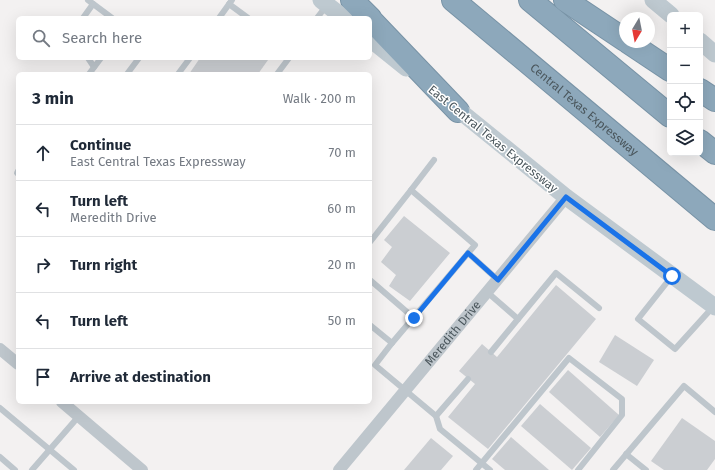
<!DOCTYPE html>
<meta charset="utf-8">
<style>
:root{--surface:#fff;--page:#f2f2f3;--text:#1f2937;--muted:#747a83;--line:#e0e1e3}
body{margin:0;font-family:"Fira Sans",sans-serif;background:var(--page);color:var(--text)}
.controls{position:absolute;right:12px;top:12px;display:grid;overflow:hidden;border-radius:6px;box-shadow:0 4px 16px #0002}
.controls button{width:36px;height:36px;display:grid;place-items:center;padding:0;border:0;border-bottom:1px solid var(--line);background:var(--surface);color:var(--text);font:20px sans-serif}
.compass{position:absolute;left:619px;top:12px;width:36px;height:36px;border-radius:50%;background:var(--surface);box-shadow:0 4px 16px #0002;rotate:190deg}
.stop{position:absolute;width:12px;height:12px;margin:-9px;border:3px solid #1a73e8;border-radius:50%;background:#fff}
.stop.end{background:#1a73e8;border-color:#fff;box-shadow:0 1px 4px #0008}
.list{margin:0;padding:0;list-style:none}
h2{display:flex;justify-content:space-between;align-items:center;height:52px;margin:0;padding:0 16px;font-size:17px}
h2 small{font-size:13px;font-weight:400;color:var(--muted)}
.list li{display:grid;grid-template-columns:26px 1fr auto;gap:12px;align-items:center;box-sizing:border-box;height:56px;padding:0 16px;border-top:1px solid var(--line)}
.list b{display:block;font-size:15px;white-space:nowrap}
.list p{margin:0;font-size:13px;white-space:nowrap;color:var(--muted)}
.list em{font-size:13px;font-style:normal;color:var(--muted)}
.icon{flex:none;width:22px;height:22px;fill:none;stroke:currentColor;stroke-width:2;stroke-linecap:round;stroke-linejoin:round}
.map{position:relative;flex:none;width:715px;height:470px;overflow:hidden}
.search{position:absolute;background:var(--surface);box-shadow:0 4px 16px #0002;left:16px;top:16px;width:356px;height:44px;display:flex;align-items:center;gap:10px;box-sizing:border-box;padding:0 14px;border-radius:6px;color:var(--muted);font-size:15px}
.panel{position:absolute;background:var(--surface);box-shadow:0 4px 16px #0002;left:16px;top:72px;width:356px;height:332px;border-radius:6px}
.map>svg:first-child{display:block}
</style>
<div class="map">
<svg width="715" height="470" viewBox="0 0 715 470">
<rect width="100%" height="100%" fill="#f3f1f1"/>
<!-- building -->
<g fill="#cbced2">
<polygon points="200,58 265,58 268,60 258,74 189,74"/>
<polygon points="404,216 450,253 410,301 389,286 396,275 381,262 392,247 384,240"/>
<polygon points="556,285 596,319 488,449 448,417 475,384 459,371 482,344 497,357"/>
<polygon points="615,335 654,360 637,386 599,362"/>
<polygon points="568,370 619,415 600,437 549,392"/>
<polygon points="540,404 591,448 572,470 521,426"/>
<polygon points="682,418 715,441 715,459 707,470 664,470 651,461"/>
<polygon points="511,437 549,470 505,470 492,459"/>
<polygon points="431,438 453,456 441,470 404,470"/>
</g>
<g fill="none" stroke-linecap="round" stroke-linejoin="round">
<defs>
<g id="highway">
<polyline points="352,0 370,18"/>
<path id="s2" d="M453,0L715,219"/>
<polyline points="530,0 670,116"/>
<polyline points="565,0 625,40"/>
<polyline points="370,19 458,111"/>
<polyline points="628,42 670,70"/>
<polyline points="700,90 715,100"/>
<polyline points="700,141 715,153"/>
</g>
</defs>
<!-- highway casing -->
<use href="#highway" stroke="#7893a6" stroke-width="24"/>
<!-- lane -->
<g stroke="#bec6cc" stroke-width="6">
<polyline points="88,0 112,18"/>
<polyline points="229,4 248,18"/>
<polyline points="83,18 93,4"/>
<polyline points="219,18 232,0"/>
<polyline points="317,18 327,5"/>
<polyline points="88,58 94,67"/>
<polyline points="89,74 101,58"/>
<polyline points="127,74 139,58"/>
<polyline points="178,74 190,58"/>
<polyline points="277,74 289,58"/>
<polyline points="18,171 17,173 18,174"/>
<polyline points="370,242 411,190"/>
<polyline points="468,253 498,280"/>
<polyline points="672,276 638,319 675,349 713,307"/>
<polyline points="370,280 414,318"/>
<polyline points="487,292 518,319 491,352"/>
<polyline points="518,319 556,273 599,308"/>
<polyline points="370,325 392,343 375,365 436,416 440,429 490,470"/>
<polyline points="392,343 475,245 411,190 434,160"/>
<polyline points="0,408 74,470"/>
<polyline points="436,416 468,379"/>
<polyline points="626,454 646,470"/>
<polyline points="0,457 15,470"/>
<polyline points="32,470 79,416"/>
<polyline points="476,470 569,358 622,399 622,415 578,470"/>
<polyline points="613,470 684,386 715,412"/>
</g>
<!-- street -->
<g stroke="#bec6cc" stroke-width="12">
<polyline points="0,349 18,364"/>
<polyline points="62,402 142,470"/>
<path id="s1" d="M339,470L566,197"/>
</g>
<!-- secondary -->
<g stroke="#bec9d0" stroke-width="17">
<polyline points="321,0 344,18"/>
<polyline points="653,0 671,15"/>
<polyline points="370,39 406,68"/>
<polyline points="700,41 715,54"/>
<polyline points="450,103 566,197 715,307"/>
</g>
<!-- highway -->
<use href="#highway" stroke="#8da8bb" stroke-width="22"/>
</g>
<g fill="none" stroke-linecap="round" stroke-linejoin="round">
<!-- route -->
<polyline stroke="#1a73e8" stroke-width="5" points="414,318 468,253 498,280 566,197 672,276"/>
</g>
<g text-anchor="middle" stroke-width="3" stroke-linejoin="round" paint-order="stroke">
<!-- street labels -->
<g font-size="12" fill="#4a565c" stroke="#fff">
<text dy="4" stroke="none"><textPath href="#s2" startOffset="171">Central Texas Expressway</textPath></text>
<text transform="translate(493 139) rotate(39)" y="4">East Central Texas Expressway</text>
<text dy="4" stroke="none"><textPath href="#s1" startOffset="178">Meredith Drive</textPath></text>
</g>
</g>
</svg>
<div class="controls">
<button>+</button>
<button>−</button>
<button><svg class="icon" aria-label="locate" viewBox="0 0 24 24"><circle cx="12" cy="12" r="6"/><path d="M12 2v4M12 18v4M2 12h4M18 12h4"/></svg></button>
<button><svg class="icon" aria-label="layers" viewBox="0 0 24 24"><path d="M12 4l9 5-9 5-9-5zM3 14l9 5 9-5"/></svg></button>
</div>
<svg class="compass" viewBox="-18 -18 36 36"><path d="M0-13l5 13h-10z" fill="#e53935"/><path d="M0 13l5-13h-10z" fill="#747a83"/></svg>
<div class="stop" style="left:672px;top:276px"></div>
<div class="stop end" style="left:414px;top:318px"></div>
<div class="search"><svg class="icon" aria-label="search" viewBox="0 0 24 24"><circle cx="10" cy="10" r="6"/><path d="M15 15l6 6"/></svg>Search here</div>
<section class="panel">
<h2>3 min<small>Walk · 200 m</small></h2>
<ul class="list">
<li><svg class="icon" aria-label="ahead" viewBox="0 0 24 24"><path d="M12 20V5M6 11l6-6 6 6"/></svg><div><b>Continue</b><p>East Central Texas Expressway</p></div><em>70 m</em></li>
<li><svg class="icon" aria-label="left" viewBox="0 0 24 24"><path d="M17 20v-9H6M10 6l-5 5 5 5"/></svg><div><b>Turn left</b><p>Meredith Drive</p></div><em>60 m</em></li>
<li><svg class="icon" aria-label="right" viewBox="0 0 24 24"><path d="M7 20v-9h11M14 6l5 5-5 5"/></svg><div><b>Turn right</b></div><em>20 m</em></li>
<li><svg class="icon" aria-label="left" viewBox="0 0 24 24"><path d="M17 20v-9H6M10 6l-5 5 5 5"/></svg><div><b>Turn left</b></div><em>50 m</em></li>
<li><svg class="icon" aria-label="arrive" viewBox="0 0 24 24"><path d="M6 21V4h12l-3 4 3 4H6"/></svg><div><b>Arrive at destination</b></div></li>
</ul>
</section>
</div>
